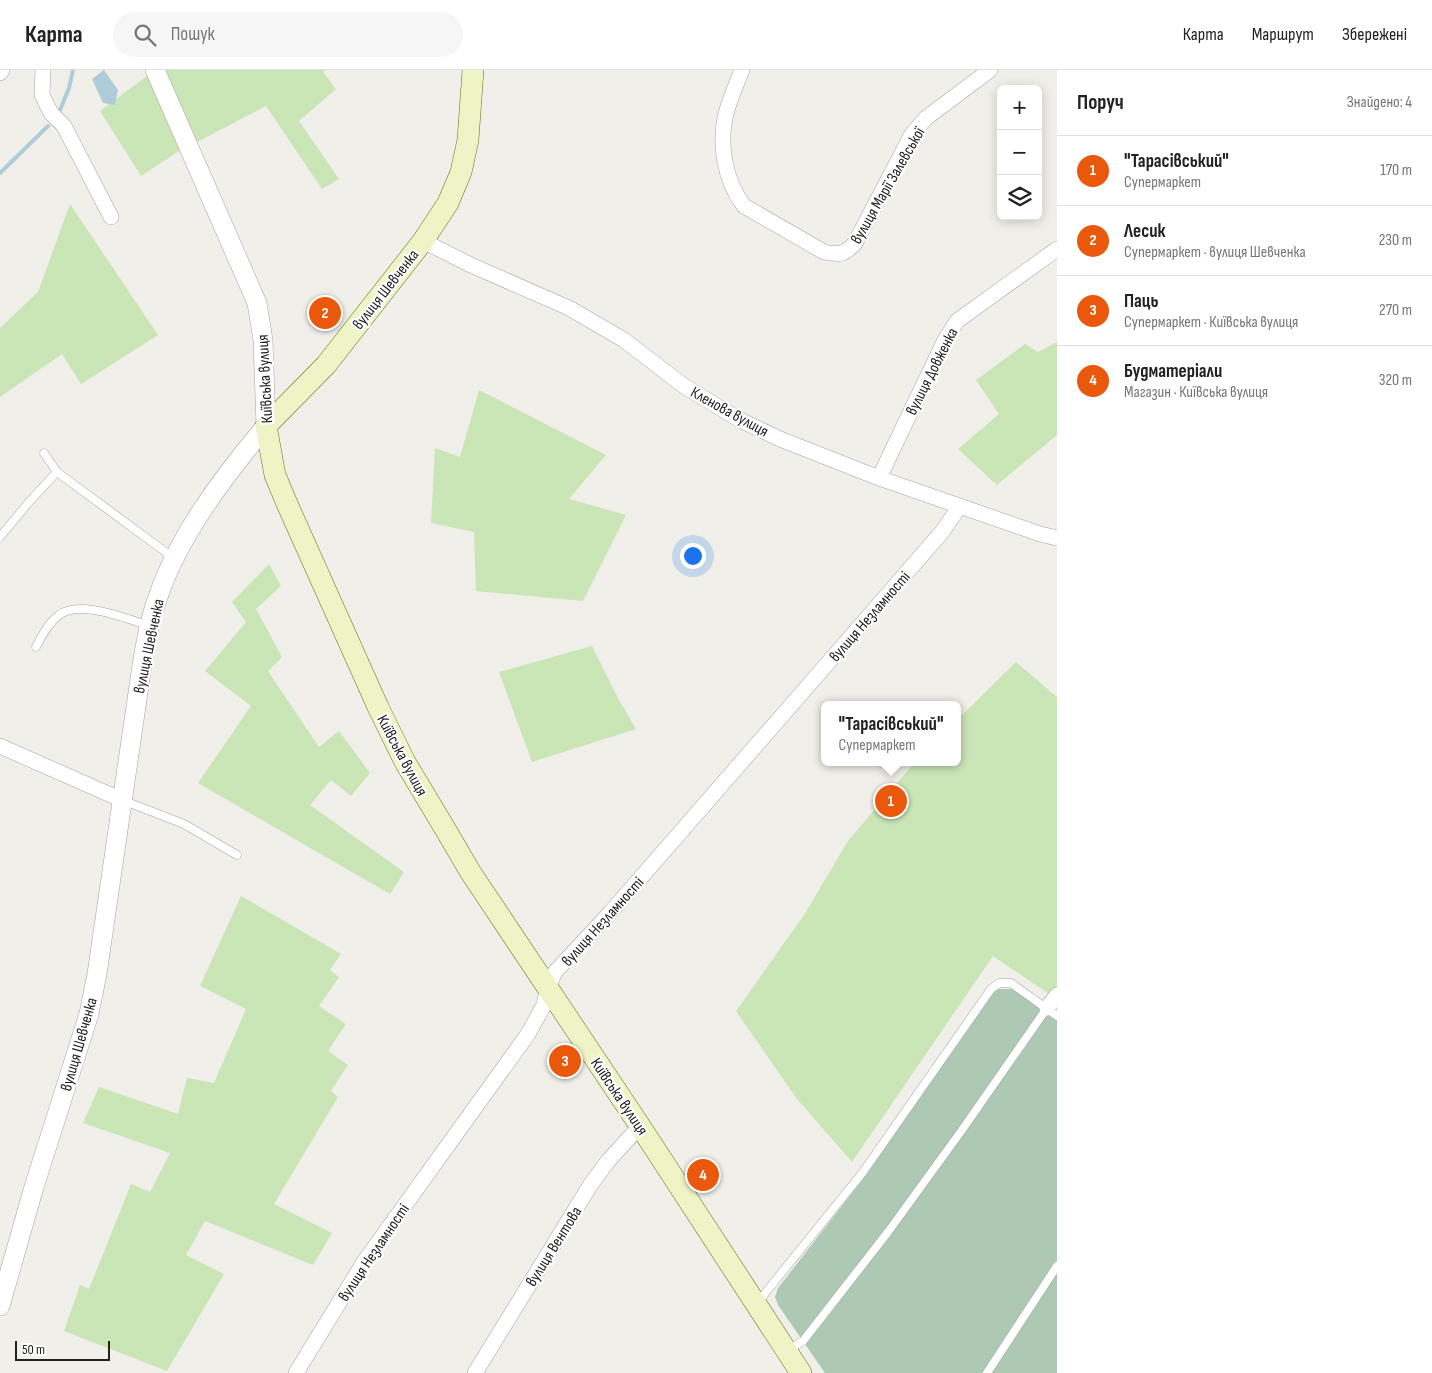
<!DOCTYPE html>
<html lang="uk">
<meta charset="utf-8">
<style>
:root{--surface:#fff;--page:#f6f6f6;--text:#222;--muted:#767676;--line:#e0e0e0;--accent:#ea580c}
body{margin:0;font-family:"Sofia Sans Condensed",sans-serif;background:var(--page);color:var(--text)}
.controls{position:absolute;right:15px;top:15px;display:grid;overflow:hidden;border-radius:8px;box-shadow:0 2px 12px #0003}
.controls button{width:45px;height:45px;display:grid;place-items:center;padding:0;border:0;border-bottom:1px solid var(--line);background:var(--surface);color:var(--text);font:25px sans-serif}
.scale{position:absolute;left:15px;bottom:12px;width:95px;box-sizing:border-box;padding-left:5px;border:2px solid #222;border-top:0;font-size:14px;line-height:18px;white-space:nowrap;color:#222;-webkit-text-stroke:4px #fff;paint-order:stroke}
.you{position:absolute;left:692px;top:485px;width:18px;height:18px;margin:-12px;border:4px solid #fff;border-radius:50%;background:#1a73e8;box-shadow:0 0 0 8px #1a73e833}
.badge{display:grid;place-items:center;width:32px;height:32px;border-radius:50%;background:var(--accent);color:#fff;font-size:16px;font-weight:700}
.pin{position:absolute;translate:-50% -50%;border:2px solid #fff;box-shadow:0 1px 5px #0006}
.popup{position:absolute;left:821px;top:631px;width:140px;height:65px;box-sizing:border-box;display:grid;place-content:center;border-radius:8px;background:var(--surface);filter:drop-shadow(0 1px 4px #0005);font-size:16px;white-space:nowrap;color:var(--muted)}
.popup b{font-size:19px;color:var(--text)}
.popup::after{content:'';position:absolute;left:50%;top:100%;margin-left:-10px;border:10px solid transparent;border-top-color:var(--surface)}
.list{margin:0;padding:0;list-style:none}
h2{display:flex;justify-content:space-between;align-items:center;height:65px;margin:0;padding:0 20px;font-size:21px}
h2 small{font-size:16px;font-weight:400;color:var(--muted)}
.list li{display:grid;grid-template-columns:32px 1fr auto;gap:15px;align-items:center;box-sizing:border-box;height:70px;padding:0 20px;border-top:1px solid var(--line)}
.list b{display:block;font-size:19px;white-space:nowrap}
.list p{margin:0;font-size:16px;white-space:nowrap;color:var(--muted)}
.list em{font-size:16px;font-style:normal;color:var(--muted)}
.icon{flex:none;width:28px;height:28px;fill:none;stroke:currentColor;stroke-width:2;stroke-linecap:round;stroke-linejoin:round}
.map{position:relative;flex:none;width:1057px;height:1303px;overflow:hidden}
header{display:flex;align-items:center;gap:30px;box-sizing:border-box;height:70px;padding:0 25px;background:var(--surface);border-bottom:1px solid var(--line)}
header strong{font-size:24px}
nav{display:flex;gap:28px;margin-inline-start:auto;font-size:18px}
.search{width:350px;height:45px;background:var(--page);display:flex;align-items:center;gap:12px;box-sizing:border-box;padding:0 18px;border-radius:28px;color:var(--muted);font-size:19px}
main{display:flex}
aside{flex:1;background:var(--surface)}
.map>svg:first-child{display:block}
</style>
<header>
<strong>Карта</strong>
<div class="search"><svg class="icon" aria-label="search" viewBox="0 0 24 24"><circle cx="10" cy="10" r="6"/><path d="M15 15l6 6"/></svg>Пошук</div>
<nav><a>Карта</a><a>Маршрут</a><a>Збережені</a></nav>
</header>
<main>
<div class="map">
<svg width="1057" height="1303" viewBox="0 0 1057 1303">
<rect width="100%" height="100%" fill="#f1efea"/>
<!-- grass -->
<g fill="#cae5b6">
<polygon points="155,0 325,0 323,2 336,19 299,51 339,109 322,119 266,36 176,83 141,106 100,41"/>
<polygon points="70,134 158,265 81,314 62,284 0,327 0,258 38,222"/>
<polygon points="1057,272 1057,365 997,415 958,379 999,344 976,310 1025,274 1038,282"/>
<polygon points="479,320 606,385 569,429 626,445 583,531 476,521 474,462 431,453 435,378 460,387"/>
<polygon points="269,494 281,516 256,539 282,587 268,601 319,677 339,661 370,703 351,726 331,710 310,735 404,802 390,824 198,713 251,636 205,601 246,552 232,532"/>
<polygon points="592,576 618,628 636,659 532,692 499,602"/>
<polygon points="1016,592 1057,627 1057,925 1055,928 993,886 852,1092 797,1029 736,941 804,845 848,771 915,692 957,692 957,650"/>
<polygon points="241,826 341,884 330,900 339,907 319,936 346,954 328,981 348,995 331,1021 338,1027 274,1134 332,1163 313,1195 205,1151 186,1185 224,1204 167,1301 64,1261 80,1215 89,1219 131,1114 150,1122 170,1083 83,1053 99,1017 178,1044 187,1008 214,1013 246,939 200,916"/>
</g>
<!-- cemetery -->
<polygon fill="#adc8b3" points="996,919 1014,919 1057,950 1057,1303 825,1303 778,1235 775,1227 778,1218 859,1114"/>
<!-- water -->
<polygon fill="#afcdd9" points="104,0 118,20 115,35 103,33 92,9"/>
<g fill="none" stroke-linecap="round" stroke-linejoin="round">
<!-- stream -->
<g stroke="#afcdd9" stroke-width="4">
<polyline points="58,45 69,18 73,0"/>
<polyline points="0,103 48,56"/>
</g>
<defs>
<g id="service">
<polyline points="44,383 57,402 175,489"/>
<polyline points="0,467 29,432 57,402"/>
<path d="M36,577C42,566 48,553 59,545C80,529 126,549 150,556"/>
<polyline points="122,730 184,754 237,785"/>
<polyline points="758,1232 863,1102 991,919 999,913 1011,913 1057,946"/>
<polyline points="788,1280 803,1271 888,1162 962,1060 1047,938"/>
<polyline points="987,1303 1057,1196"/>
</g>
<g id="minor">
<polyline points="43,0 42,25 51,43 64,56 111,147"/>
<path d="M742,0C737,13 731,26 727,40C718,71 724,110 744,136L824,182C840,185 844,185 855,173L912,64L926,48L990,0"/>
<polyline points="0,3 2,0"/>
<polyline points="423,171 473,196 569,238 624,270 684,316 740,350 780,369 879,408 1040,464 1057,468"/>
<polyline points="879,408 945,270 957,251 1057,179"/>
<polyline points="0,676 122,730"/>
<polyline points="1047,938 1057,925"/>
<polyline points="296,1303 364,1192 528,964 544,935 548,917 555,902 610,843 942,462 960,436"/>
<polyline points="475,1303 591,1114 608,1091 640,1056"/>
</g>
<path id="tertiary" d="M0,1236L34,1117L89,944L97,904L141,602C145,577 149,551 158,527C179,465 224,406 266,356L263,270L257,233L155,0"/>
<polyline id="secondary" points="473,0 468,70 461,102 448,133 423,171 326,295 266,356 275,405 288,436 378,637 405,692 444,757 471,803 640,1056 801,1303"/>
</defs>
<!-- service casing -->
<use href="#service" stroke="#a3a3a3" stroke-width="9"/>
<!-- minor casing -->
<use href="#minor" stroke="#a3a3a3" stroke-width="16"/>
<!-- tertiary casing -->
<use href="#tertiary" stroke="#a3a3a3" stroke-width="20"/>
<!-- secondary casing -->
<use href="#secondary" stroke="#607011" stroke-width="22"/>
<!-- service -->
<use href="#service" stroke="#fff" stroke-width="8"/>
<!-- minor -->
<use href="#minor" stroke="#fff" stroke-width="15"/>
<!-- tertiary -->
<use href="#tertiary" stroke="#fff" stroke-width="19"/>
<!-- secondary -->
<use href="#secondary" stroke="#eef4c5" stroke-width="21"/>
</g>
<g text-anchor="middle" stroke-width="4.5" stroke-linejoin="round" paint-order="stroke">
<!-- street labels -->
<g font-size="16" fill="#222" stroke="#fff">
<text transform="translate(887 115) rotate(-60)" y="6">вулиця Марії Залевської</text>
<text transform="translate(385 219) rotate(-52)" y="6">вулиця Шевченка</text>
<text transform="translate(931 301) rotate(-63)" y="6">вулиця Довженка</text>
<text transform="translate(264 309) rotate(-93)" y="6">Київська вулиця</text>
<text transform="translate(730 341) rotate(29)" y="6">Кленова вулиця</text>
<text transform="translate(869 546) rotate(-49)" y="6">вулиця Незламності</text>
<text transform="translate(148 576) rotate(-78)" y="6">вулиця Шевченка</text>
<text transform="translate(403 685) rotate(62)" y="6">Київська вулиця</text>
<text transform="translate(602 851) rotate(-48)" y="6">вулиця Незламності</text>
<text transform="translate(78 974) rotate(-74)" y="6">вулиця Шевченка</text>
<text transform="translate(620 1026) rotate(56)" y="6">Київська вулиця</text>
<text transform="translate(553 1176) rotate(-58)" y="6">вулиця Вентова</text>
<text transform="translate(373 1182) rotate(-56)" y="6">вулиця Незламності</text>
</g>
</g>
</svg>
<div class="controls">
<button>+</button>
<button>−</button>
<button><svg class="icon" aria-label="layers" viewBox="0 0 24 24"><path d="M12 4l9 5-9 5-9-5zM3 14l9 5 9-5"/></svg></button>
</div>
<div class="scale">50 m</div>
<div class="you"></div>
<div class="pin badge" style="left:891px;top:731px">1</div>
<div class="popup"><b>&quot;Тарасівський&quot;</b>Супермаркет</div>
<div class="pin badge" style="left:325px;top:243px">2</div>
<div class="pin badge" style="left:565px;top:991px">3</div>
<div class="pin badge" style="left:703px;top:1105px">4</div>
</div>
<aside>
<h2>Поруч<small>Знайдено: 4</small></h2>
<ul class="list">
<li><span class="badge">1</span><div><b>&quot;Тарасівський&quot;</b><p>Супермаркет</p></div><em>170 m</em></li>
<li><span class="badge">2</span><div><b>Лесик</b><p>Супермаркет · вулиця Шевченка</p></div><em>230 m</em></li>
<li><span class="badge">3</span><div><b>Паць</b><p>Супермаркет · Київська вулиця</p></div><em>270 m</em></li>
<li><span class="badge">4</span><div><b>Будматеріали</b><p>Магазин · Київська вулиця</p></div><em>320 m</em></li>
</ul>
</aside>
</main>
